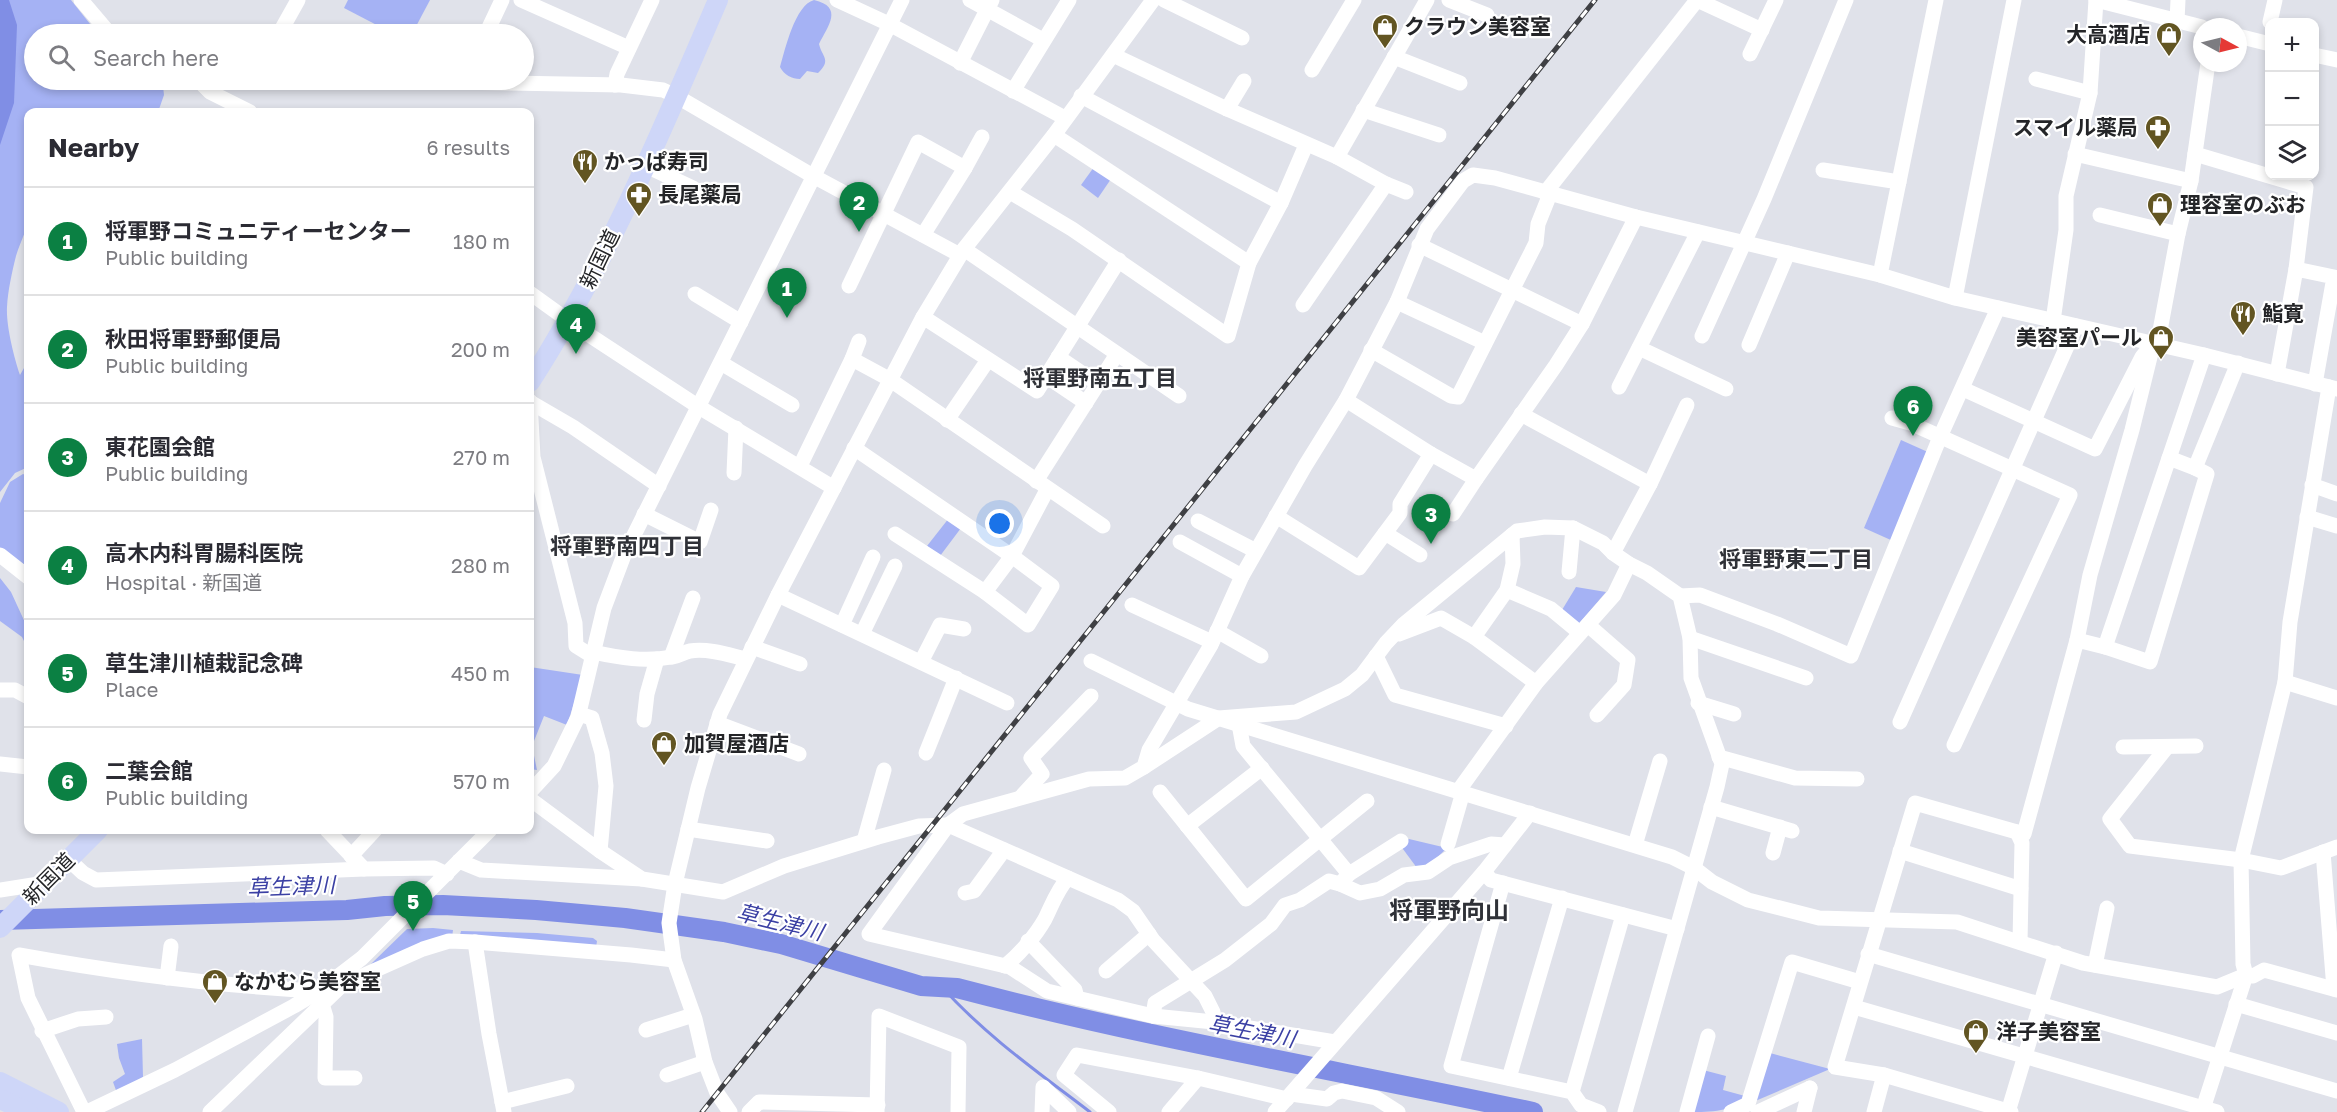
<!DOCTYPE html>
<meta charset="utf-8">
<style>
:root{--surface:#fff;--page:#f7f7f7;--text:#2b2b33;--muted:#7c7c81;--line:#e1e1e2;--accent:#0b8043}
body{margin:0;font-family:"Golos Text","Noto Sans JP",sans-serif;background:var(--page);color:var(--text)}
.controls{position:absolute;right:18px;top:18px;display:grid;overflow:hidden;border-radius:12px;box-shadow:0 3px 9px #0003}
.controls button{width:54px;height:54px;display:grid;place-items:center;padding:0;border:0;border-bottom:2px solid var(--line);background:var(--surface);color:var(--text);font:30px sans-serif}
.compass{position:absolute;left:2193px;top:18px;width:54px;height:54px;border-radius:50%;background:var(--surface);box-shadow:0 3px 9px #0003;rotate:97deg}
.you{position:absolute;left:1000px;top:524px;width:21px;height:21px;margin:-15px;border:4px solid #fff;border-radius:50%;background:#1a73e8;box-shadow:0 0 0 9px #1a73e833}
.badge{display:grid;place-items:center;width:39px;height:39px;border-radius:50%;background:var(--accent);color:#fff;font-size:20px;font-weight:700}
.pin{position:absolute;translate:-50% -50px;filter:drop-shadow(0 2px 3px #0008)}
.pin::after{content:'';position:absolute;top:32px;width:21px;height:18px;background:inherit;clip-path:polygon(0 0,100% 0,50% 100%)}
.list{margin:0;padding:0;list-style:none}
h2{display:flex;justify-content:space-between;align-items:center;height:78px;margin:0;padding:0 24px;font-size:26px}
h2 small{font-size:20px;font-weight:400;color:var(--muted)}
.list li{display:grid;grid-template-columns:39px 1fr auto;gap:18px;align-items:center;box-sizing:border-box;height:108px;padding:0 24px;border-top:2px solid var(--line)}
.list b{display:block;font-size:22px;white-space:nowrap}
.list p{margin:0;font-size:20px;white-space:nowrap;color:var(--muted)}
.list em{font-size:20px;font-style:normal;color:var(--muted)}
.icon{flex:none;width:33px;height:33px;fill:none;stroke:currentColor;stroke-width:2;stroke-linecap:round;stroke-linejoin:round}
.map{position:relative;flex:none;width:2337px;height:1112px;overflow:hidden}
.search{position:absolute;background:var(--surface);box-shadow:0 3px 9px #0003;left:24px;top:24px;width:510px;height:66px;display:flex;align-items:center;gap:15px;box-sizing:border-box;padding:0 21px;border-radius:33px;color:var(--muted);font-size:22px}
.panel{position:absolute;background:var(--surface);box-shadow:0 3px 9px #0003;left:24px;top:108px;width:510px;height:726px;border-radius:12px}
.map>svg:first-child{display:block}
</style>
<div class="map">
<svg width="2337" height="1112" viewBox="0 0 2337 1112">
<rect width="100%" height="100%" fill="#e0e2ea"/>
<!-- green -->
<g fill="#a5b2f4">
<path d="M0,0H71L98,34H34V80H153L163,86L164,95L158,112H94L86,110L28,112V174L24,194C37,216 22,235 16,256C12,272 8,290 7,307C6,326 14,357 20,375L28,361V389L24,387L28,390V467L15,473L0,492Z"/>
<polygon points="348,0 430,0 412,34 394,34 344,8"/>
<path d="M814,0C844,7 828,26 819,44C822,57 832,60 818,73L807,71L800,79C792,79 784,75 780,67C785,50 795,5 814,0Z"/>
<polygon points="1094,167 1111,179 1098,198 1081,185"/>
<polygon points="1901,440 1930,453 1893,541 1864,528"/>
<polygon points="23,474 28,476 28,572 0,548 0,503 10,482"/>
<polygon points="949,518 961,528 940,556 927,546"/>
<polygon points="0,578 11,592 28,629 28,649 22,637 0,621"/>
<polygon points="1576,587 1606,592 1577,626 1562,610"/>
<polygon points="530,667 583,675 567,725 544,716 532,746 537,770 530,769"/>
<polygon points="1409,839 1447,848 1426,868 1417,868 1400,845"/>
<polygon points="433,928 453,930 452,938 371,964 407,929"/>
<polygon points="461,931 537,933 593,938 597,941 596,948 460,935"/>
<polygon points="142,1039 143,1077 117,1093 113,1082 125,1074 119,1058 117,1044"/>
<polygon points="1770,1053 1830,1069 1753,1102"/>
<path d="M1703,1070L1726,1076L1723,1090L1745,1096C1736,1112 1708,1112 1691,1112Z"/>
</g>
<!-- water -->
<polygon fill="#808ee5" points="0,0 9,0 17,25 14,103 0,145"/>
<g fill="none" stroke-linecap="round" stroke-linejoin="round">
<!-- stream -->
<path stroke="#808ee5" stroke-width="3" d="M942,987C985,1035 1039,1073 1090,1112"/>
<!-- river -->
<path stroke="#808ee5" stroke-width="20" d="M0,920L347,910L385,906L443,905L536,910L625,918L724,932L781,944L921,986L957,988C1147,1038 1341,1071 1533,1112"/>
<!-- minor -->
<g stroke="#fff" stroke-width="15">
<polyline points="81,0 110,34"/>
<polyline points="521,0 629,48"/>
<polyline points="837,0 889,24 1065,118"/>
<polyline points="970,0 1043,40"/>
<polyline points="1164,0 1242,38"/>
<polyline points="1449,0 1487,15"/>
<polyline points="1697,0 1762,30"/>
<polyline points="2096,0 2202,27"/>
<polyline points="2177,21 2178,0"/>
<polyline points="2270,22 2275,0"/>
<polyline points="279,34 298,0"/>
<polyline points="486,34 502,0"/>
<polyline points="2238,36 2270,44"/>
<polyline points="1750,54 1776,0"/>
<polyline points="1113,55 1227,109 1337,157 1386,184 1406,192"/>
<polyline points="2314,55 2337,60"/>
<polyline points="1394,57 1460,83"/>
<polyline points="960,63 992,0"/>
<polyline points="1312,70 1354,0"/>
<polyline points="2036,79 2090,93 2096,0"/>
<polyline points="198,80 210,92 250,112"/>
<polyline points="336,80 621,85 663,90 676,96 813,176 960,255"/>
<polyline points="615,85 617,74 652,0"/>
<polyline points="1013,91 1069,0"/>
<polyline points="1081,96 1281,203"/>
<polyline points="1227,109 1244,81"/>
<polyline points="1363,110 1439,135"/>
<polyline points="1054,135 1249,263"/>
<polyline points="2075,154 2191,181"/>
<polyline points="2195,154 2306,187 2296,269"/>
<polyline points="1337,157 1427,0"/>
<polyline points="644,165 693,188 700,193"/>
<polyline points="965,168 982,137"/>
<polyline points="1823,170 1899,182"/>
<polyline points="1010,192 1072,229 1228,336 1249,263 1281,203 1306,145"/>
<polyline points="1545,193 1697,0"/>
<polyline points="2100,215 2178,234"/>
<polyline points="1419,245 1582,324"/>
<polyline points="964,249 1179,396"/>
<polyline points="1880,275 1936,0"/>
<polyline points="849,286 918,142 965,168 923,235"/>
<polyline points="530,293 580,329 699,407 834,488"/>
<polyline points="695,294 741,322"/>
<polyline points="1955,298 2014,0"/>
<polyline points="1397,302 1485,343"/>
<polyline points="1303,305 1386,184"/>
<polyline points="923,317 1037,391 1119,260"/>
<polyline points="2053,321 2066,230 2066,196 2090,93"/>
<polyline points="1702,336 1764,199 1846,0"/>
<polyline points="1749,345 1788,253"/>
<polyline points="1639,348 1726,389"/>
<polyline points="1371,350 1451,396 1458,397 1536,243 1538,224 1550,194"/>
<polyline points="1058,357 1098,384"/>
<polyline points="852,359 859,341"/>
<polyline points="721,363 792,405"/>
<polyline points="2277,374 2296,269 2334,277 2315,384"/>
<polyline points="1046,376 1086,403"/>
<polyline points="1619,387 1698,232"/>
<polyline points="1963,389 2095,449 2142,357 2159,336 2178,234 2191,181 2208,63"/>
<polyline points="1346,400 1431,454 1476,479 1556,365 1582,324 1636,217"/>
<polyline points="530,401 533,457 575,623 576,646 592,656"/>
<polyline points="530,402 573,427 659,486"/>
<polyline points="1521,414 1650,484 1613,553"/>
<polyline points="1892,418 1910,423 2070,495 1954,745"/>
<polyline points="947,420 988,360"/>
<polyline points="854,448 1012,556 1052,586 1028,625 985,592"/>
<polyline points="2169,458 2195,468 2238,363"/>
<polyline points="800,466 852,359 889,379 1103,526"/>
<polyline points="734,473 736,428"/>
<polyline points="1036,481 1117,354"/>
<polyline points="1650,484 1687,405"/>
<polyline points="2312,485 2337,494"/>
<polyline points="644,514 700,542 711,510"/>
<polyline points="1453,514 1476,479"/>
<polyline points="1276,516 1359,568 1400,513 1400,504 1431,454"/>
<polyline points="2307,517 2337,526"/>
<polyline points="1198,521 1256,551"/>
<polyline points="1385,533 1420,555"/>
<polyline points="895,534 985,592 1012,556 1047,490"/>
<polyline points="1180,542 1242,576"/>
<polyline points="0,555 28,577"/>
<polyline points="1569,572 1573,528"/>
<polyline points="1507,590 1551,609 1580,633"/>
<polyline points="778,595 1007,703"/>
<polyline points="1680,596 1700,595 1777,624 1851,656 1940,437 1998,308"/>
<polyline points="1132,605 1212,642"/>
<polyline points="842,625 873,557"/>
<polyline points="1588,625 1628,660 1624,685 1597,715"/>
<polyline points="1217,631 1261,656"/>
<polyline points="862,634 895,566"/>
<polyline points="1399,634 1441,618 1474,637 1536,683"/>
<polyline points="1474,637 1507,590 1513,564 1512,535"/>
<polyline points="1690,638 1806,678"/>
<polyline points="2077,640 2090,575 2132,430 2151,353"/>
<polyline points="752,647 800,664"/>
<polyline points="2105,647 2150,662 2207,474 2195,468"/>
<path d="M593,652C620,658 645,662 672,657C679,656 684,652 690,651C708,648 729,655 746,659"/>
<polyline points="1376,656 1395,695 1506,726"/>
<polyline points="671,657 693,598"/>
<polyline points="1091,661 1188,709 1672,857 1694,868 1712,882 1748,900 1819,918 1957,922 2083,963 2217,987 2246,975 2253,976 2264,970 2337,990"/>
<polyline points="921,662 940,625 964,629"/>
<polyline points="2285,682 2337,698"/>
<polyline points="1,690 15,690 28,697"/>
<polyline points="1698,703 1734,714"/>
<polyline points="579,714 592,718 602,753 606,786 600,851"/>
<polyline points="644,720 647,694 657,659"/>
<polyline points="1900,722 2076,326"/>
<polyline points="717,723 799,754"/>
<polyline points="1239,724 1243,746 1349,874 1401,841"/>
<polyline points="2123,747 2196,746"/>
<polyline points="2167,747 2110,819 2130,846 2241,860 2281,868 2337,847"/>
<polyline points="926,753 956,678"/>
<polyline points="1719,757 1795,778 1857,779"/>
<polyline points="0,764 28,767"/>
<polyline points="1144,767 1219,718 1296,712 1345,689 1362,675 1386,643 1404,624 1517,531 1545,527 1573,528 1603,543 1613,553 1629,564 1647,573 1680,596 1690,638 1691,678 1722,764 1717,787 1625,1112"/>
<polyline points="1459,790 1536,683 1614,595 1629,564"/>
<polyline points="530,792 554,766 578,717 604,608 624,555 902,0"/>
<polyline points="1160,792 1246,899 1367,801"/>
<polyline points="1021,797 1042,774 1031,758 1091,696"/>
<polyline points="530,799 600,851 642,879 723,892 784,866 878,837 919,826 948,825 1118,900 1133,911 1153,940 1205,996 1213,1012 1214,1022 1335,1042"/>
<polyline points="1711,807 1792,831"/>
<polyline points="1187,826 1262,768"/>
<polyline points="688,829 767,841"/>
<polyline points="327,830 364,869 434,868 447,874"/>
<polyline points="2017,832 2022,843 2020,942"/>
<polyline points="864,841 884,770"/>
<polyline points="1448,844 1463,792"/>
<polyline points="1635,845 1660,761"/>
<polyline points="1900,851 2021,889"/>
<polyline points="2323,852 2334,989"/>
<polyline points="1773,853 1780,827"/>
<polyline points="351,856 375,830"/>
<polyline points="69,860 83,873 96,880 364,869"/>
<polyline points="459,861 481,870 642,879"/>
<polyline points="1484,872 1491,880 1677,929"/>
<polyline points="1503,883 1451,1066 1572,1092 1581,1105 1599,1112"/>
<polyline points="1340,884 1360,893 1380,889 1404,875 1428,872 1449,858 1491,844 1505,845"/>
<polyline points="0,890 45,883"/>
<polyline points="965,893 974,891 1004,850"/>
<polyline points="1028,941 1075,990 1077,998"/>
<polyline points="475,942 489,1034 504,1112"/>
<polyline points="1868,954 2337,1091"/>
<polyline points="2095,965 2107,908"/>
<path d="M1005,966C1020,954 1036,935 1045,919C1052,905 1057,890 1068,878"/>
<polyline points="1106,971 1149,934"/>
<polyline points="167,978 171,946"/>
<polyline points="322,1004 326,1017 325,1078 355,1078"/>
<polyline points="2236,1004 2337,1033"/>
<polyline points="1854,1007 2217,1112"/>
<polyline points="1153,1016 1155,1003 1225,960 1271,924 1285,905 1300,900 1329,881 1340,884 1349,874"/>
<polyline points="1214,1022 1153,1016 1047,991 1010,967 869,934 948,825 963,814 1089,779 1125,778 1144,767 1149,750 1211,645 1242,576 1305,466 1346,400 1397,302 1427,229 1463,181 1473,175 1495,178 1636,217 1880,275 1955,298 2204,355 2337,389"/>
<polyline points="646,1030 693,1015"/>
<polyline points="42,1031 78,1019 106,1017"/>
<polyline points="667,1075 705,1062"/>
<polyline points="1509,1078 1562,898"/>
<polyline points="1572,1092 1623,915"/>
<polyline points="1291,1094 1327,1099 1334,1093 1342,1091 1376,1098 1398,1112"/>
<polyline points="502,1102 567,1086"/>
<path d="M84,1112L28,998L19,955C119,973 218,986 319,991"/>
<polyline points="87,1112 175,1070 294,1006 319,991 362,958 490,830"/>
<polyline points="210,1112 342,985 423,949 449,941 475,942 631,955 674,960"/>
<polyline points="730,1112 717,1093 705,1062 695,1019 674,960 669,923 675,884 698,788 720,714 778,595 923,317 964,249 1054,135 1153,0"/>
<polyline points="749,1112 759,1102 878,1105"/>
<polyline points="877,1112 879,1016 959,1047 958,1112"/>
<polyline points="1042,1112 1043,1087 1069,1112"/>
<polyline points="1109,1112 1064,1075 1077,1055 1198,1078 1287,1099"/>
<polyline points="1169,1112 1198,1078"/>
<polyline points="1275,1112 1484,872 1530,813"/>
<polyline points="1687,1112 1708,1036"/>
<polyline points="1731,1112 1748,1104 1792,962 1860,982"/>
<polyline points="1758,1112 1810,1088"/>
<polyline points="1804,1112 1810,1088"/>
<polyline points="1874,1112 1884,1075"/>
<polyline points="2008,1112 2056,953"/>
<polyline points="2011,1112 1884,1075 1835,1067 1915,803 2024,834 2077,640 2105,647 2204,355"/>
<polyline points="2202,1112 2246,975 2243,964 2241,860 2285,682 2290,622 2329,387"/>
</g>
<!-- major -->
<g stroke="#ced6f8" stroke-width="20">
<path d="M530,382C607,263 662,130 718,0"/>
<polyline points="0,928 98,830"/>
<polyline points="0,1082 59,1112"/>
<polyline points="0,1099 28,1112"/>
</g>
<defs>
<polyline id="rail" points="702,1112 1595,0"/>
</defs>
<!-- rail casing -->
<use href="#rail" stroke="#3f4044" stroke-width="5"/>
<!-- rail -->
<use href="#rail" stroke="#fff" stroke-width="3" stroke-dasharray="9" stroke-linecap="butt"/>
</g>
<!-- icons -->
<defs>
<symbol id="shop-pin" viewBox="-11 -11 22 30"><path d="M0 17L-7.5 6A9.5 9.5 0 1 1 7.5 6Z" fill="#625522" stroke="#fff"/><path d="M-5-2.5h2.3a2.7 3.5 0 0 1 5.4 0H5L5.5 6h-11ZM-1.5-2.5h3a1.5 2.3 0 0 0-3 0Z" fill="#fff"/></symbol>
<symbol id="pharmacy-pin" viewBox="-11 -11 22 30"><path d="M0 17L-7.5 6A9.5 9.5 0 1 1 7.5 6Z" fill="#625522" stroke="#fff"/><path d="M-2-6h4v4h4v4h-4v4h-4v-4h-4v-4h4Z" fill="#fff"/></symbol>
<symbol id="restaurant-pin" viewBox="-11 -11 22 30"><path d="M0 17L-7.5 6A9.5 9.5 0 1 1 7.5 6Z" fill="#625522" stroke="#fff"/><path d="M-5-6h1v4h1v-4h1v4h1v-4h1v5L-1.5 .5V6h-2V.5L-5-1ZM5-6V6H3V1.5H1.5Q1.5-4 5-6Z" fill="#fff"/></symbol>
</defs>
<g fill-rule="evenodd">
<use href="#shop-pin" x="1370" y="12" width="30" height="40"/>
<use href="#shop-pin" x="2154" y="20" width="30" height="40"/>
<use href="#pharmacy-pin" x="2143" y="113" width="30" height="40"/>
<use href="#restaurant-pin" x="570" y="147" width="30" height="40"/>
<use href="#pharmacy-pin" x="624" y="180" width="30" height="40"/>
<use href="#shop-pin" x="2145" y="190" width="30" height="40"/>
<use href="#restaurant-pin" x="2228" y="299" width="30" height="40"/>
<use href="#shop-pin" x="2146" y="323" width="30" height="40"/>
<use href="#shop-pin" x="649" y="729" width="30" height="40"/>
<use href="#shop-pin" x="200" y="967" width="30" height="40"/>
<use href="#shop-pin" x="1961" y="1017" width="30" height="40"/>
</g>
<g text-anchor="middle" stroke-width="4.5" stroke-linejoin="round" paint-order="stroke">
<!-- poi labels -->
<g font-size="21" font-weight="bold" fill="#242528" stroke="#fff" text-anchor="start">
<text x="1404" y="34">クラウン美容室</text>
<text x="2150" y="42" text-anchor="end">大高酒店</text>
<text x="2138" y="135" text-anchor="end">スマイル薬局</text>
<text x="604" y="169">かっぱ寿司</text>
<text x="658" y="202">長尾薬局</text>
<text x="2180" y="212">理容室のぶお</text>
<text x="2262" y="321">鮨寛</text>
<text x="2142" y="345" text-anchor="end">美容室パール</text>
<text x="684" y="751">加賀屋酒店</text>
<text x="234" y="989">なかむら美容室</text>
<text x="1996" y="1039">洋子美容室</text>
</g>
<!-- street labels -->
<g font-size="21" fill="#242528" stroke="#fff">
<text transform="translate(600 259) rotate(-64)" y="7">新国道</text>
<text transform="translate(49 879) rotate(-45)" y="7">新国道</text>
</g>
<!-- neighbourhood labels -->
<g font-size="22" font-weight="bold" fill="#2f3137" stroke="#fff">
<text x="1100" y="386">将軍野南五丁目</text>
<text x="627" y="554">将軍野南四丁目</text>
<text x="1796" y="567">将軍野東二丁目</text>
</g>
<!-- water labels -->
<g font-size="22" font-style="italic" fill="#3b40a4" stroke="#fff">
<text transform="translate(291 886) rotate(-2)" y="8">草生津川</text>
<text transform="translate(780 922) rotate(14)" y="8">草生津川</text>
<text transform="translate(1252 1031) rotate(11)" y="8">草生津川</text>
</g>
<!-- quarter labels -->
<g font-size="24" font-weight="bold" fill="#2f3137" stroke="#fff">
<text x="1449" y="919">将軍野向山</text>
</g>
</g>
</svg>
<div class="controls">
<button>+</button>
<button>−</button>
<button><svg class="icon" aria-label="layers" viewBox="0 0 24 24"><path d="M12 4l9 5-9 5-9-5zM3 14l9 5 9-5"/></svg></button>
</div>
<svg class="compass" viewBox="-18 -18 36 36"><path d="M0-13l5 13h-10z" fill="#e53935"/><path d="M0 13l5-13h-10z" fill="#7c7c81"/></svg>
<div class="you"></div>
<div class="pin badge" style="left:787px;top:318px">1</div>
<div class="pin badge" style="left:859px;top:232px">2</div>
<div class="pin badge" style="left:1431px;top:544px">3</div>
<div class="pin badge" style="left:576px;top:354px">4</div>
<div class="pin badge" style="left:413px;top:931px">5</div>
<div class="pin badge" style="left:1913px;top:436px">6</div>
<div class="search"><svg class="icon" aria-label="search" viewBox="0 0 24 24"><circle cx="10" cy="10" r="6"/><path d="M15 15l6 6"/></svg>Search here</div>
<section class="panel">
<h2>Nearby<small>6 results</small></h2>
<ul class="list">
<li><span class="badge">1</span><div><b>将軍野コミュニティーセンター</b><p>Public building</p></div><em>180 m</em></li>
<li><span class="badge">2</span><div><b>秋田将軍野郵便局</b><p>Public building</p></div><em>200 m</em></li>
<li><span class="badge">3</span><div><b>東花園会館</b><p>Public building</p></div><em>270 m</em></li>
<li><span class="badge">4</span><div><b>高木内科胃腸科医院</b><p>Hospital · 新国道</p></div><em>280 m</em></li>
<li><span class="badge">5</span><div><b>草生津川植栽記念碑</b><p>Place</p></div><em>450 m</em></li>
<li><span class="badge">6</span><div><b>二葉会館</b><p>Public building</p></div><em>570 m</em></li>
</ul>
</section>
</div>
